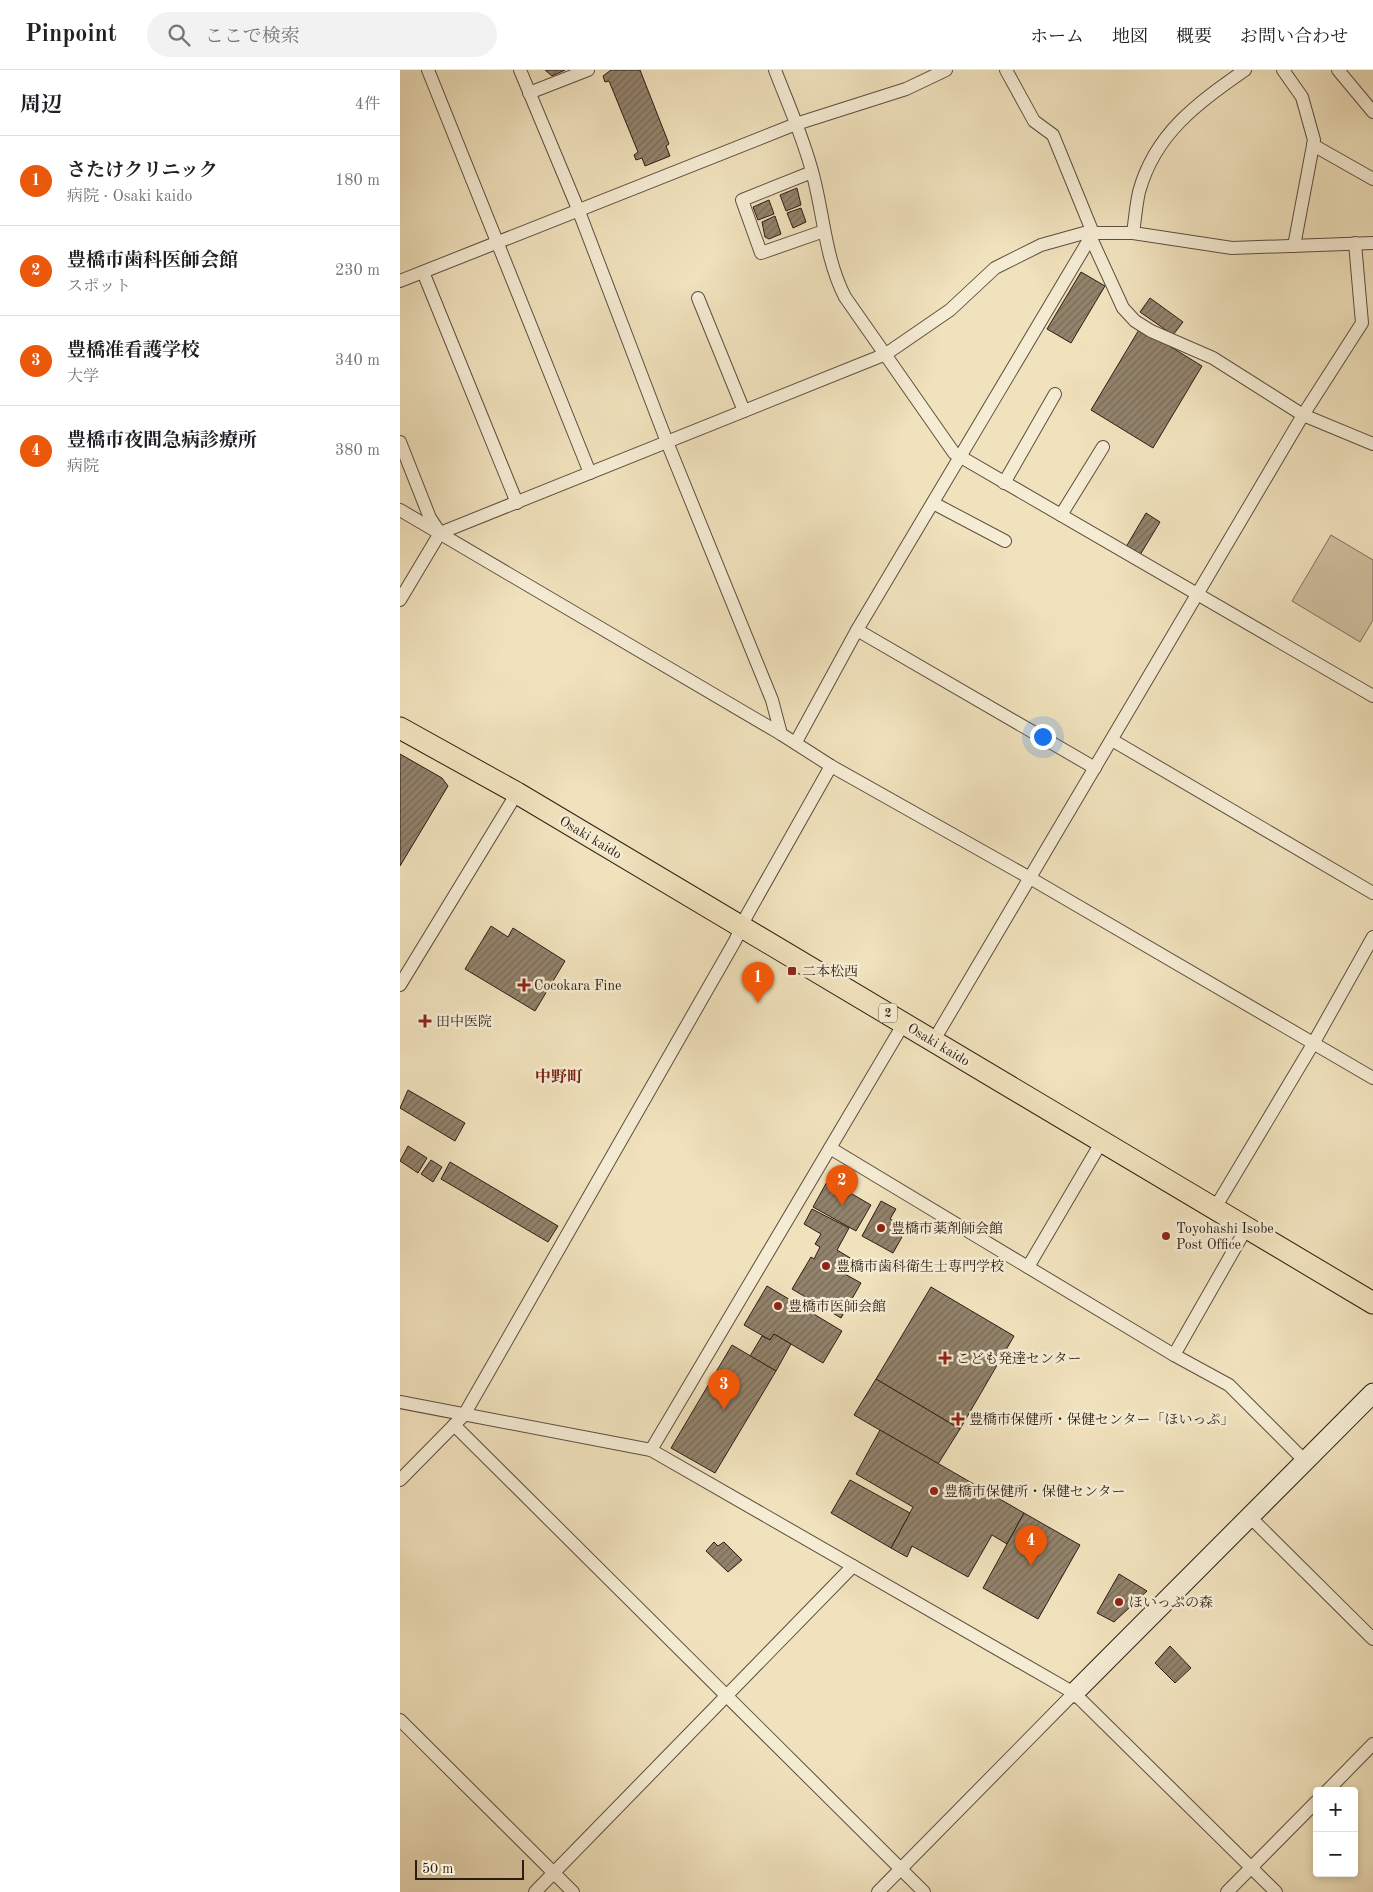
<!DOCTYPE html>
<html lang="ja">
<meta charset="utf-8">
<style>
:root{--surface:#fff;--page:#f2f2f2;--text:#202124;--muted:#757577;--line:#e0e0e0;--accent:#ea580c}
body{margin:0;font-family:"Old Standard TT","Noto Serif JP",serif;background:var(--page);color:var(--text)}
.controls{position:absolute;right:15px;bottom:15px;display:grid;overflow:hidden;border-radius:5px;box-shadow:0 2px 8px #0003}
.controls button{width:45px;height:45px;display:grid;place-items:center;padding:0;border:0;border-bottom:1px solid var(--line);background:var(--surface);color:var(--text);font:25px sans-serif}
.scale{position:absolute;left:15px;bottom:12px;width:109px;box-sizing:border-box;padding-left:5px;border:2px solid #2d1c14;border-top:0;font-size:14px;line-height:18px;white-space:nowrap;color:#2d1c14;-webkit-text-stroke:4px #f5ecd4;paint-order:stroke}
.you{position:absolute;left:642px;top:666px;width:18px;height:18px;margin:-12px;border:4px solid #fff;border-radius:50%;background:#1a73e8;box-shadow:0 0 0 8px #1a73e833}
.badge{display:grid;place-items:center;width:32px;height:32px;border-radius:50%;background:var(--accent);color:#fff;font-size:16px;font-weight:700}
.pin{position:absolute;translate:-50% -41px;filter:drop-shadow(0 1px 2px #0008)}
.pin::after{content:'';position:absolute;top:26px;width:18px;height:15px;background:inherit;clip-path:polygon(0 0,100% 0,50% 100%)}
.list{margin:0;padding:0;list-style:none}
h2{display:flex;justify-content:space-between;align-items:center;height:65px;margin:0;padding:0 20px;font-size:21px}
h2 small{font-size:16px;font-weight:400;color:var(--muted)}
.list li{display:grid;grid-template-columns:32px 1fr auto;gap:15px;align-items:center;box-sizing:border-box;height:90px;padding:0 20px;border-top:1px solid var(--line)}
.list b{display:block;font-size:19px;white-space:nowrap}
.list p{margin:0;font-size:16px;white-space:nowrap;color:var(--muted)}
.list em{font-size:16px;font-style:normal;color:var(--muted)}
.icon{flex:none;width:28px;height:28px;fill:none;stroke:currentColor;stroke-width:2;stroke-linecap:round;stroke-linejoin:round}
.map{position:relative;flex:none;width:973px;height:1822px;overflow:hidden}
header{display:flex;align-items:center;gap:30px;box-sizing:border-box;height:70px;padding:0 25px;background:var(--surface);border-bottom:1px solid var(--line)}
header strong{font-size:24px}
nav{display:flex;gap:28px;margin-inline-start:auto;font-size:18px}
.search{width:350px;height:45px;background:var(--page);display:flex;align-items:center;gap:12px;box-sizing:border-box;padding:0 18px;border-radius:28px;color:var(--muted);font-size:19px}
main{display:flex}
aside{flex:1;background:var(--surface)}
.map>svg:first-child{display:block}
</style>
<header>
<strong>Pinpoint</strong>
<div class="search"><svg class="icon" aria-label="search" viewBox="0 0 24 24"><circle cx="10" cy="10" r="6"/><path d="M15 15l6 6"/></svg>ここで検索</div>
<nav><a>ホーム</a><a>地図</a><a>概要</a><a>お問い合わせ</a></nav>
</header>
<main>
<aside>
<h2>周辺<small>4件</small></h2>
<ul class="list">
<li><span class="badge">1</span><div><b>さたけクリニック</b><p>病院 · Osaki kaido</p></div><em>180 m</em></li>
<li><span class="badge">2</span><div><b>豊橋市歯科医師会館</b><p>スポット</p></div><em>230 m</em></li>
<li><span class="badge">3</span><div><b>豊橋准看護学校</b><p>大学</p></div><em>340 m</em></li>
<li><span class="badge">4</span><div><b>豊橋市夜間急病診療所</b><p>病院</p></div><em>380 m</em></li>
</ul>
</aside>
<div class="map">
<svg width="973" height="1822" viewBox="0 0 973 1822">
<defs>
<pattern id="building-hatch" width="6" height="6" patternUnits="userSpaceOnUse" patternTransform="scale(1.25)"><rect width="6" height="6" fill="#92836c"/><path d="M-1 1l2-2M0 6l6-6M5 7l2-2" fill="none" stroke="#786a58"/></pattern>
</defs>
<rect width="100%" height="100%" fill="#f0e2bd"/>
<filter id="stains"><feTurbulence type="fractalNoise" baseFrequency=".004" numOctaves="4"/><feColorMatrix values="0 0 0 0 .2 0 0 0 0 .09 0 0 0 0 .02 0 0 0 .5 -.17"/></filter>
<radialGradient id="worn" r=".72"><stop offset=".6" stop-color="#630" stop-opacity="0"/><stop offset="1" stop-color="#630" stop-opacity=".3"/></radialGradient>
<!-- garden -->
<polygon fill="#cfc0a0" stroke="#7e6e5a" points="931,465 973,490 973,550 960,572 892,531"/>
<!-- building -->
<g fill="url(#building-hatch)" stroke="#2d1c14">
<polygon points="145,0 165,0 152,6"/>
<polygon points="211,0 240,0 269,74 266,76 270,86 245,96 242,88 236,90 234,85 238,82 209,11 205,12 203,6"/>
<polygon points="397,118 401,135 386,141 380,125"/>
<polygon points="369,130 374,144 358,150 353,137"/>
<polygon points="401,138 406,152 393,158 387,143"/>
<polygon points="375,146 381,164 369,169 365,167 362,152"/>
<polygon points="681,202 705,216 671,273 647,259"/>
<polygon points="750,228 783,252 773,265 740,242"/>
<polygon points="740,258 802,296 753,378 691,340"/>
<polygon points="746,443 760,452 740,485 726,477"/>
<polygon points="0,684 42,708 48,716 0,796"/>
<polygon points="91,856 108,867 113,858 165,891 135,941 65,899"/>
<polygon points="8,1020 65,1053 55,1071 0,1038"/>
<polygon points="8,1076 27,1088 18,1103 0,1091"/>
<polygon points="31,1090 42,1097 33,1112 21,1104"/>
<polygon points="50,1092 158,1156 148,1172 41,1109"/>
<polygon points="428,1110 471,1135 456,1161 413,1137"/>
<polygon points="481,1131 496,1139 490,1149 498,1153 493,1162 502,1167 493,1183 462,1166"/>
<polygon points="412,1139 449,1158 437,1180 452,1189 443,1203 461,1213 441,1248 392,1219 411,1187 414,1189 420,1177 415,1174 421,1164 404,1154"/>
<polygon points="367,1216 442,1261 423,1293 374,1264 370,1270 344,1255"/>
<polygon points="531,1217 614,1266 560,1359 476,1309"/>
<polygon points="374,1264 391,1274 376,1301 350,1286 362,1266 370,1270"/>
<polygon points="332,1275 376,1301 315,1403 271,1378"/>
<polygon points="476,1309 560,1359 538,1394 454,1345"/>
<polygon points="480,1360 624,1443 607,1474 592,1465 568,1507 512,1476 507,1487 491,1478 513,1437 456,1404"/>
<polygon points="450,1410 510,1443 491,1478 431,1443"/>
<polygon points="624,1443 680,1475 638,1549 583,1518"/>
<polygon points="314,1472 318,1476 324,1472 342,1490 328,1502 306,1481"/>
<polygon points="719,1504 747,1521 714,1552 697,1543"/>
<polygon points="770,1576 791,1598 775,1613 755,1593"/>
</g>
<g fill="none" stroke-linecap="round" stroke-linejoin="round">
<defs>
<g id="street">
<polyline points="28,0 190,403"/>
<polyline points="120,0 178,139 267,372 372,630 381,664 431,696 630,808 973,1008"/>
<path d="M375,0C388,34 404,69 413,105C424,146 425,188 445,227L554,383L973,626"/>
<polyline points="883,0 902,27 914,70 894,176"/>
<polyline points="938,0 973,42"/>
<polyline points="129,23 188,0"/>
<polyline points="913,75 973,109"/>
<polyline points="412,102 342,130 361,183 424,161"/>
<path d="M733,163C735,150 736,135 739,122C755,63 798,33 845,0"/>
<polyline points="690,166 723,238 735,251 751,261 813,288 903,345 973,374"/>
<polyline points="23,202 117,433"/>
<polyline points="0,211 396,54 506,19 546,0"/>
<polyline points="298,228 344,341"/>
<polyline points="0,372 30,448 40,463 486,284 550,240 595,198 641,175 684,163 733,163 832,178 973,173"/>
<polyline points="604,413 655,324"/>
<polyline points="533,433 605,471"/>
<polyline points="0,440 381,664"/>
<polyline points="661,445 703,377"/>
<polyline points="0,530 40,463"/>
<polyline points="457,560 695,698"/>
<polyline points="712,670 973,823"/>
<polyline points="396,672 457,560 693,163 653,65 634,51 606,0"/>
<polyline points="0,915 117,723"/>
<polyline points="534,970 903,345 962,253 955,173"/>
<polyline points="430,1078 774,1285 829,1315 905,1391"/>
<polyline points="815,1138 913,974 973,867"/>
<polyline points="628,1197 702,1071"/>
<polyline points="774,1285 847,1157"/>
<polyline points="0,1332 251,1380 674,1623 876,1822"/>
<polyline points="54,1355 524,1822"/>
<polyline points="251,1380 504,953"/>
<polyline points="0,1410 64,1345 335,871 347,845 431,696"/>
<polyline points="849,1446 973,1569"/>
<polyline points="0,1650 173,1822"/>
<polyline points="927,1721 973,1674"/>
<polyline points="135,1822 453,1496"/>
<polyline points="478,1822 674,1623"/>
<polyline points="827,1822 917,1731"/>
</g>
<polyline id="secondary" points="674,1623 973,1323"/>
<polyline id="primary" points="0,658 117,723 973,1233"/>
</defs>
<!-- street casing -->
<use href="#street" stroke="#5e4e3e" stroke-width="14"/>
<!-- secondary casing -->
<use href="#secondary" stroke="#2d1c14" stroke-width="21"/>
<!-- primary casing -->
<use href="#primary" stroke="#2d1c14" stroke-width="23"/>
<!-- street -->
<use href="#street" stroke="#f5ecd4" stroke-width="12"/>
<!-- secondary -->
<use href="#secondary" stroke="#f5ecd4" stroke-width="19"/>
<!-- primary -->
<use href="#primary" stroke="#f0e2bd" stroke-width="21"/>
</g>
<!-- markers -->
<g fill="#8f2418" stroke="#f5ecd4" stroke-width="2">
<rect x="387" y="896" width="10" height="10" rx="2.5"/>
<path d="M121.5 907.5h5v5h5v5h-5v5h-5v-5h-5v-5h5z"/>
<path d="M22.5 943.5h5v5h5v5h-5v5h-5v-5h-5v-5h5z"/>
<circle cx="481" cy="1158" r="5"/>
<circle cx="766" cy="1166" r="5"/>
<circle cx="426" cy="1196" r="5"/>
<circle cx="378" cy="1236" r="5"/>
<path d="M542.5 1280.5h5v5h5v5h-5v5h-5v-5h-5v-5h5z"/>
<path d="M555.5 1341.5h5v5h5v5h-5v5h-5v-5h-5v-5h5z"/>
<circle cx="534" cy="1421" r="5"/>
<circle cx="719" cy="1532" r="5"/>
</g>
<g text-anchor="middle" stroke-width="5" stroke-linejoin="round" paint-order="stroke">
<!-- shield labels -->
<rect fill="#f5ecd4" stroke="#695a4e" stroke-width="1" x="479" y="933.5" width="18" height="19" rx="4"/>
<g font-size="12" font-weight="bold" fill="#2d1c14">
<text x="488" y="947">2</text>
</g>
<!-- street labels -->
<g font-size="14" fill="#2d1c14" stroke="#f5ecd4">
<text transform="translate(191 767) rotate(31)" y="5">Osaki kaido</text>
<text transform="translate(539 974) rotate(31)" y="5">Osaki kaido</text>
</g>
<!-- poi labels -->
<g font-size="14" fill="#2d1c14" stroke="#f5ecd4" text-anchor="start">
<text x="402" y="906">二本松西</text>
<text x="134" y="920">Cocokara Fine</text>
<text x="36" y="956">田中医院</text>
<text x="491" y="1163">豊橋市薬剤師会館</text>
<text x="776" y="1163">Toyohashi Isobe<tspan x="776" dy="16">Post Office</tspan></text>
<text x="436" y="1201">豊橋市歯科衛生士専門学校</text>
<text x="388" y="1241">豊橋市医師会館</text>
<text x="556" y="1293">こども発達センター</text>
<text x="569" y="1354">豊橋市保健所・保健センター「ほいっぷ」</text>
<text x="544" y="1426">豊橋市保健所・保健センター</text>
<text x="729" y="1537">ほいっぷの森</text>
</g>
<!-- quarter labels -->
<g font-size="16" font-weight="bold" fill="#7a1f14" stroke="#f5ecd4">
<text x="159" y="1012">中野町</text>
</g>
</g>
<rect width="100%" height="100%" filter="url(#stains)"/>
<rect width="100%" height="100%" fill="url(#worn)"/>
</svg>
<div class="controls">
<button>+</button>
<button>−</button>
</div>
<div class="scale">50 m</div>
<div class="you"></div>
<div class="pin badge" style="left:358px;top:933px">1</div>
<div class="pin badge" style="left:442px;top:1136px">2</div>
<div class="pin badge" style="left:324px;top:1340px">3</div>
<div class="pin badge" style="left:631px;top:1496px">4</div>
</div>
</main>
